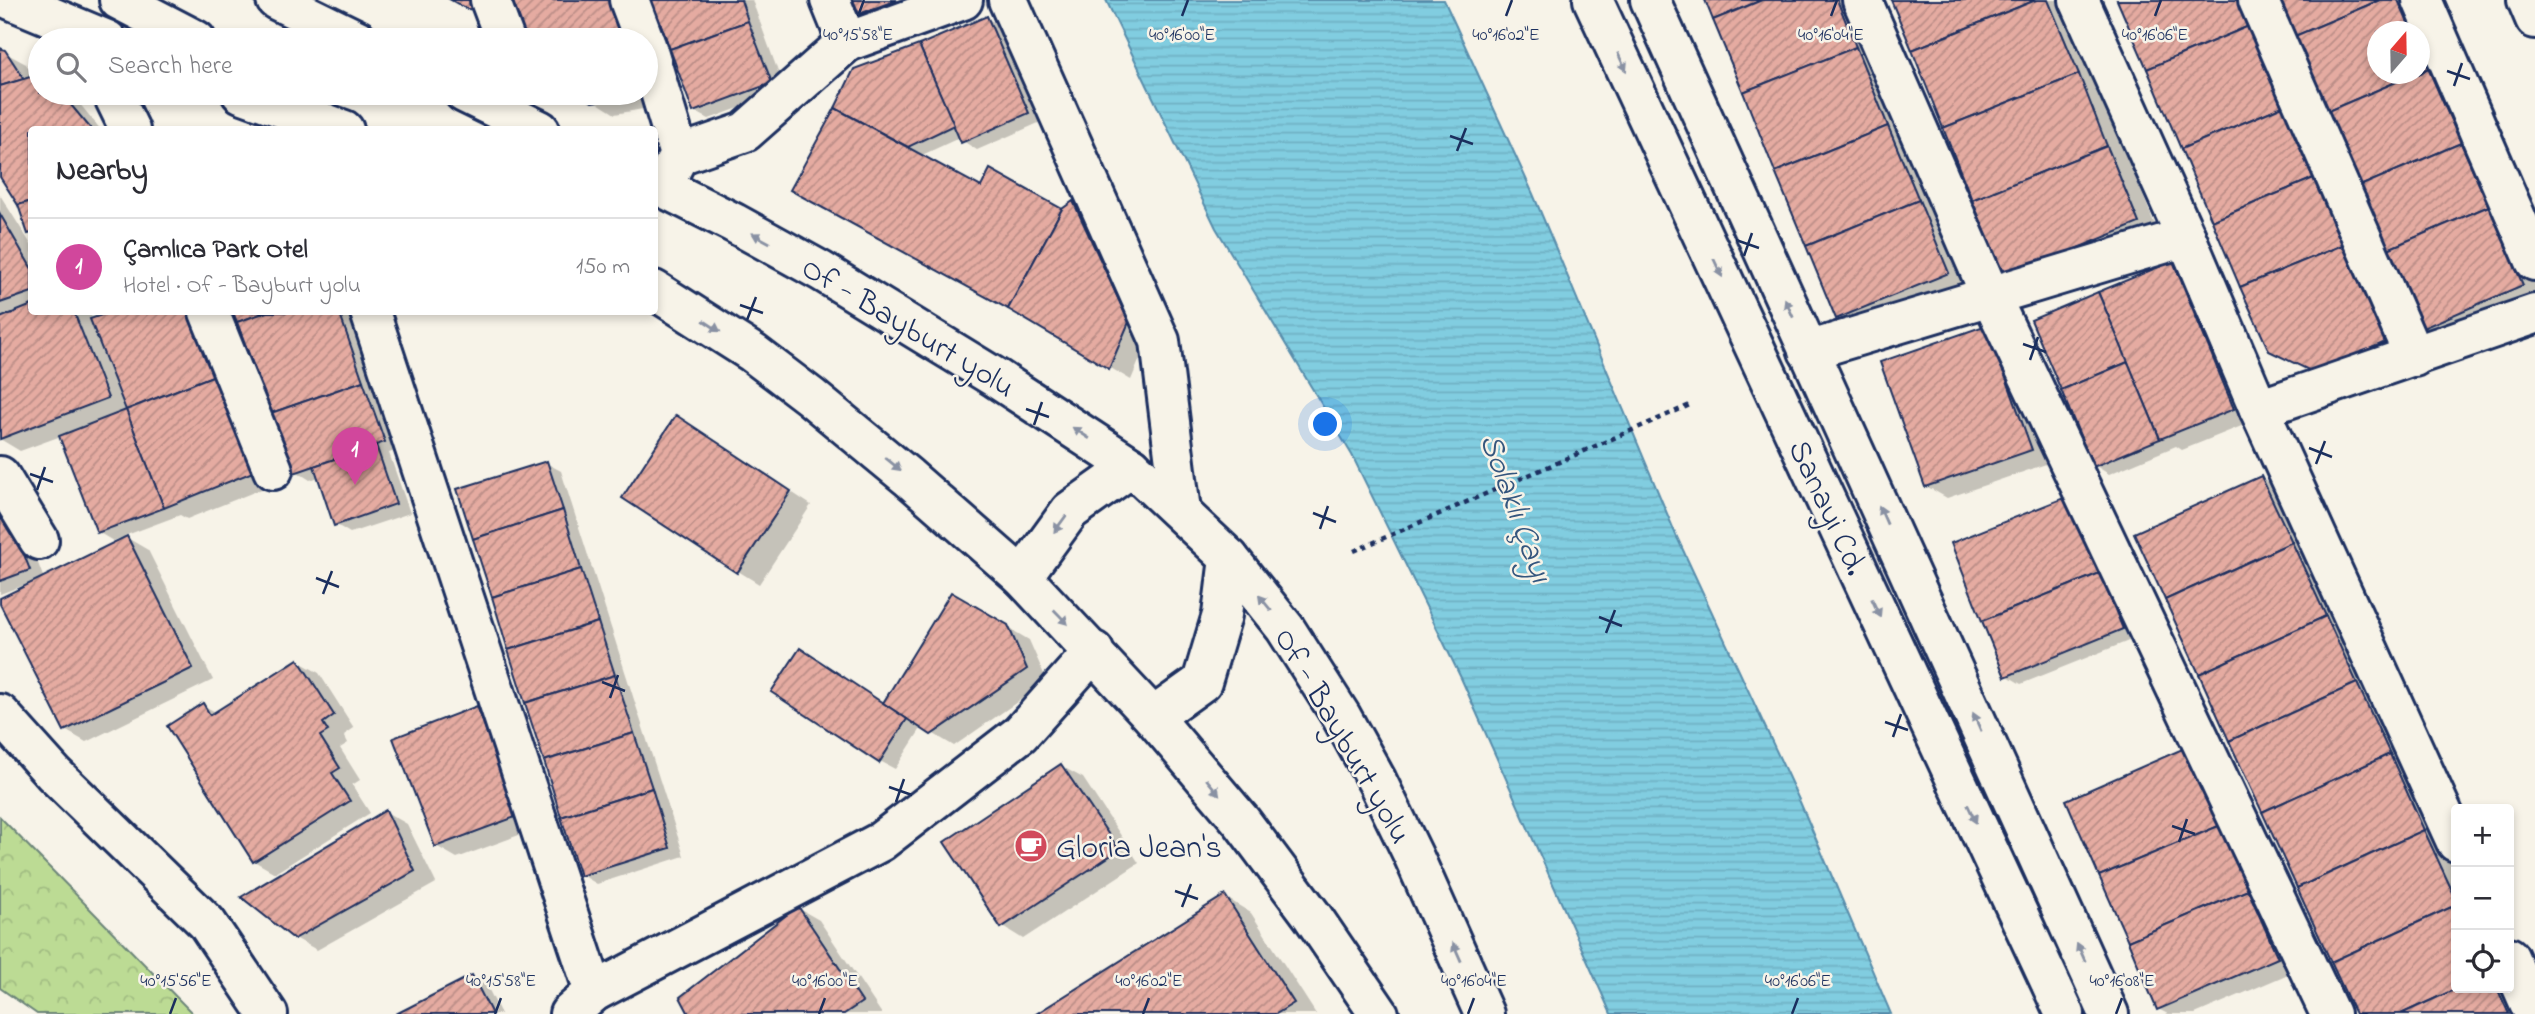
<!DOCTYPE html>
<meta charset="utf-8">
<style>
:root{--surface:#fff;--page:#f2f2f3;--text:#2b2b33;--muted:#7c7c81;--line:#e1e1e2;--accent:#d1495b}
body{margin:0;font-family:"Indie Flower",sans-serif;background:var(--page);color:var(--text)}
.controls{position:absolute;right:21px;bottom:21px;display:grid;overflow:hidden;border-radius:7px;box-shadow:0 4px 10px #0003}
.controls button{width:63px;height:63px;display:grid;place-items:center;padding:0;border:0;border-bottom:2px solid var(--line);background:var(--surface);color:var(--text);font:35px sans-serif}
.compass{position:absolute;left:2367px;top:21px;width:63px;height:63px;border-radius:50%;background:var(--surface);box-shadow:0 4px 10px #0003;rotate:20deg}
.you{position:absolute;left:1326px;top:425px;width:24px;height:24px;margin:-18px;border:5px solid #fff;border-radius:50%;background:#1a73e8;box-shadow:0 0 0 10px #1a73e833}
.badge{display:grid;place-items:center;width:46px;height:46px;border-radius:50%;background:var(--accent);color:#fff;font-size:23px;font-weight:700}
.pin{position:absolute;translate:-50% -58px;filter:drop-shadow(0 2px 4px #0008)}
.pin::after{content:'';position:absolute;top:37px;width:24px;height:21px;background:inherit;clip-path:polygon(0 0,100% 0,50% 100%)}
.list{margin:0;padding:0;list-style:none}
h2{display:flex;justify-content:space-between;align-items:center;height:91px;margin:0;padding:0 28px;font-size:30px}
h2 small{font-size:23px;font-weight:400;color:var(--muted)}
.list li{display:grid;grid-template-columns:46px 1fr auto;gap:21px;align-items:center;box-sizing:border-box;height:98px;padding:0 28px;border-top:2px solid var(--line)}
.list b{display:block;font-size:26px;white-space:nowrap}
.list p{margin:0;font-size:23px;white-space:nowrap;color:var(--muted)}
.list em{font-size:23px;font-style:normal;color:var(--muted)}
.icon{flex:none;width:38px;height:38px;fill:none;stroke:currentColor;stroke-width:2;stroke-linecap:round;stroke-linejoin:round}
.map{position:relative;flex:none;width:2535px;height:1014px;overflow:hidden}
.search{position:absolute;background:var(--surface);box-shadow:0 4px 10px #0003;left:28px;top:28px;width:630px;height:77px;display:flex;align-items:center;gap:18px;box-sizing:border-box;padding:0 24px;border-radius:38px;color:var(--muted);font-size:26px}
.panel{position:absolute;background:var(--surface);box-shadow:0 4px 10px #0003;left:28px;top:126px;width:630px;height:189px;border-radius:7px}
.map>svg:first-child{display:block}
</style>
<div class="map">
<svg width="2535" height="1014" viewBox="0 0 2535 1014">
<defs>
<pattern id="forest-crowns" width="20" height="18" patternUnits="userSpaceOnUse" patternTransform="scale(1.75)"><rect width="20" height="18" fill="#bcdb94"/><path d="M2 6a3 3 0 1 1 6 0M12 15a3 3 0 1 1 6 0" fill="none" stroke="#a1bc82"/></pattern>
<pattern id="water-rules" width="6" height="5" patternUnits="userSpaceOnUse" patternTransform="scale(1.75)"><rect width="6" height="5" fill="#81cde0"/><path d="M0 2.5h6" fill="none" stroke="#6fb0c3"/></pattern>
<pattern id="building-hatch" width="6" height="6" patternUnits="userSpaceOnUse" patternTransform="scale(1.75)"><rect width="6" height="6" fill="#e5aba1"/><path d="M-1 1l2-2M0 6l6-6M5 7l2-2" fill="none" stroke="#b98c86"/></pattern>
</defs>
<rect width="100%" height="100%" fill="#f7f3e8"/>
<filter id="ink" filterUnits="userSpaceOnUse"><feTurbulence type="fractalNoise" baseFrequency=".0143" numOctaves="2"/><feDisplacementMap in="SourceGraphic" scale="14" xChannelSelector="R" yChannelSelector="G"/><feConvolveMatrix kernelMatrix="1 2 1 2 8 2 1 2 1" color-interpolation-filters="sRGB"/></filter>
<g filter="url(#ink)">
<!-- forest -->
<polygon fill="url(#forest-crowns)" stroke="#6c8579" stroke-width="2" points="0,817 193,1014 37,1014 0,988"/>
<!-- water -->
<polygon fill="url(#water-rules)" stroke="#588eac" stroke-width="2" points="1106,0 1444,0 1533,194 1676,535 1800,802 1891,1014 1611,1014 1461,678 1352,455 1216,228"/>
<!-- shadow -->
<g fill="#0003" fill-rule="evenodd">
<polygon points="654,0 752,0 785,91 709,119 694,111"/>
<polygon points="855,0 949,0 881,25 860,13"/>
<polygon points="1707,0 1852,0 1969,285 1858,330 1837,318"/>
<polygon points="1893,0 2064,0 2159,235 2026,289"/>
<polygon points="2120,0 2411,352 2338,384 2271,350"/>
<path d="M2281,0H2413L2535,278V300L2445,339L2424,327ZM2378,32H2420V74H2378Z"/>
<polygon points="986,18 1001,26 1043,121 977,150 963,141 961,137 920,156 982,189 1062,211 1073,203 1094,215 1150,335 1131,380 1025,317 792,190 856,71"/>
<polygon points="0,50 26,64 35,78 40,76 40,93 71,93 101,130 32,130 32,234 20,204 0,174"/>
<polygon points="582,93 646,93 665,105 615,114"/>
<polygon points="0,195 32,246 32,312 89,312 93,320 115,312 206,312 274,484 187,519 180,515 124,536 148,550 213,680 86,742 65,730 0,600 28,586 27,584 0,594 0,515 22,521 44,579 124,539 123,537 113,541 98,532 61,436 20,451 0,439"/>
<polygon points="2173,263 2194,275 2254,421 2182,450 2176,446 2109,474 2094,465"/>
<polygon points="235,312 354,312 398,450 389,453 410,513 350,533 335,524 319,477 310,480 296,471"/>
<polygon points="1987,327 2052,462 1947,498 1926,486"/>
<polygon points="698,430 811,505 759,584 738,571"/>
<polygon points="546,463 561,471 684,856 597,884 582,875"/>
<polygon points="2261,478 2282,490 2456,868 2456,988 2509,988 2524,1014 2357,1014"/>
<polygon points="2069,498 2136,638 2021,684 2006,675"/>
<polygon points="951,594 1029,640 1047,681 954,746 922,727 895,769 880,761 885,705"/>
<polygon points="298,661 319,673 354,728 344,735 348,743 340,748 360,780 352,785 370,813 275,873 254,861 203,705 217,713"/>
<polygon points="476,708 498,720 538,828 457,858 436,846"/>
<polygon points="2187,749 2298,970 2195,1014 2168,1014 2158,1009"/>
<polygon points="1061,766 1083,778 1139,863 1023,939 1002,926"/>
<polygon points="386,812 407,824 436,883 317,950 295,938"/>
<polygon points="1225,897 1251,913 1316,1014 1040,1014"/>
<polygon points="798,908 819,920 882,1014 691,1014"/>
<polygon points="472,977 487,986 501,1014 400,1014"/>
</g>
<!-- building -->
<g fill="url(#building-hatch)" stroke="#1b2f5e" stroke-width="2">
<polygon points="451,0 476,0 479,10 467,9"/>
<polygon points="512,0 611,0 625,40 526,40"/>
<polygon points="652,0 741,0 748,21 670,49"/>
<polygon points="853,0 897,0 859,14"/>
<polygon points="1705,0 1762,0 1713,20"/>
<polygon points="1762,0 1837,0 1856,47 1743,92 1713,20"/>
<polygon points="1891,0 2036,0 1912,50"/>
<polygon points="2036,0 2048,0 2079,74 1943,128 1912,50"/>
<polygon points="2117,0 2246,0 2256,23 2147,69"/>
<polygon points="2279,0 2380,0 2295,36"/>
<polygon points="2380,0 2398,0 2412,32 2378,32 2378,74 2415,74 2328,111 2295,36"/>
<polygon points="987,16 1029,113 961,143 919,45"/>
<polygon points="748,21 772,83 693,112 670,49"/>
<polygon points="2256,23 2290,103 2181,149 2147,69"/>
<polygon points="919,45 954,125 908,147 835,108 854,69"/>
<polygon points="1856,47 1888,126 1775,172 1743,92"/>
<polygon points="0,48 5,50 24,79 0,86"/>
<polygon points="2420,48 2428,68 2420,71"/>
<polygon points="2428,68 2461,143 2360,186 2328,111 2415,74 2420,74"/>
<polygon points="40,74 40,93 61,93 92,130 32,130 32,201 18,205 0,177 0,86"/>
<polygon points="2079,74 2107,146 1972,200 1943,128"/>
<polygon points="579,93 645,93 645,94 592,102"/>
<polygon points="2290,103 2321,175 2212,221 2181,149"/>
<polygon points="835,108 981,187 990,169 1062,209 1008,309 790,190"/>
<polygon points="1888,126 1919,200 1806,246 1775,172"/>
<polygon points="2461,143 2489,206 2388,249 2360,186"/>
<polygon points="2107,146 2139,223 2004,278 1972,200"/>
<polygon points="2321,175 2350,242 2240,287 2212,221"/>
<polygon points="1919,200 1949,273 1836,319 1806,246"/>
<polygon points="32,201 32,233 28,234 18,205"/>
<polygon points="1073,201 1129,322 1109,369 1008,309 1062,209"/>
<polygon points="2489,206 2523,285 2423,328 2388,249"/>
<polygon points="0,214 32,269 32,292 0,303"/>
<polygon points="2350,242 2390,340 2315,373 2269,351 2240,287"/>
<polygon points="2173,261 2234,409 2160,439 2098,292"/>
<polygon points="2098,292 2128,362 2061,390 2031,320"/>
<polygon points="32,305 32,312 74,312 108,398 0,439 0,318"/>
<polygon points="110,312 190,312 215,375 126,410 90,319"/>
<polygon points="233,312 267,312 237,322"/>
<polygon points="267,312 339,312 363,381 271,413 237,322"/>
<polygon points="1987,325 2032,450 1925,487 1880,362"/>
<polygon points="2128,362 2160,439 2093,467 2061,390"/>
<polygon points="215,375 253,472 164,508 126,410"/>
<polygon points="363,381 385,442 294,473 271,413"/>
<polygon points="126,410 164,508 97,533 59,436"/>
<polygon points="676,415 791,491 737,573 622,498"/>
<polygon points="376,445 396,504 334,526 314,466"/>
<polygon points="547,461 563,510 473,539 457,489"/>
<polygon points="2261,476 2292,542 2165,600 2134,533"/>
<polygon points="2069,496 2100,573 1982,621 1951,543"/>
<polygon points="563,510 581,569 492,597 473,539"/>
<polygon points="7,511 30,570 0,581 0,513"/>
<polygon points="127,536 193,668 64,731 0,604 0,598"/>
<polygon points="2292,542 2326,616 2199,674 2165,600"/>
<polygon points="581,569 598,622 508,650 492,597"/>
<polygon points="2100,573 2123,629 2005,677 1982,621"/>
<polygon points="951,592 1008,625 1027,669 931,735 883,703"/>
<polygon points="2326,616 2357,683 2229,741 2199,674"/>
<polygon points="598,622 615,675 525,703 508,650"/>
<polygon points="800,648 907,719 879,763 771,692"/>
<polygon points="298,659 334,715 323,723 328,731 320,736 340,768 332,773 350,801 253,862 167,726 203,703 210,715"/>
<polygon points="615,675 634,733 544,761 525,703"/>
<polygon points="2357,683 2390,754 2262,812 2229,741"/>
<polygon points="477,706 518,816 435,847 393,738"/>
<polygon points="634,733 652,788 561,817 544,761"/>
<polygon points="2187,747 2221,825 2099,876 2066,800"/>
<polygon points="2390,754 2424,830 2297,888 2262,812"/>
<polygon points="1061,764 1119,850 1001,928 944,842"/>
<polygon points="652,788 670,848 580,876 561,817"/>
<polygon points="386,810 415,871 294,939 241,897"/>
<polygon points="2221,825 2248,890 2128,941 2099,876"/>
<polygon points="2424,830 2456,899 2456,905 2331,962 2297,888"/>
<polygon points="2248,890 2278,958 2157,1010 2128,941"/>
<polygon points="1225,895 1294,1003 1276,1014 1036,1014"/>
<polygon points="2456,905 2456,988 2458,988 2401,1014 2355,1014 2331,962"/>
<polygon points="798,906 862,1002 844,1014 689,1014 680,997"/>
<polygon points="472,975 492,1014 396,1014"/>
<polygon points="2458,988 2497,988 2509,1014 2401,1014"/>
</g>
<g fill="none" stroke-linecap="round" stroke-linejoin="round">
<defs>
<g id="street">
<polyline points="490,0 505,40"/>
<polyline points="629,0 644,40"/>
<polyline points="1008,0 1160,341 1181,511"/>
<polyline points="1862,0 1991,297 2330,1014"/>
<polyline points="2079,0 2186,237 2259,409 2456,842"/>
<polyline points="2258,0 2414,357"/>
<polyline points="2422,0 2535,261"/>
<polyline points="2527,0 2535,19"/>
<polyline points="847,42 963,0"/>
<polyline points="646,45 679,155 668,176"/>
<polyline points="112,93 130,130"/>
<polyline points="679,155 745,132 847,42 830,0"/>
<polyline points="209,312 273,470"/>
<polyline points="370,312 594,992"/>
<polyline points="1808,351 2186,237"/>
<polyline points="2259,409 2535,314"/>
<polyline points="0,476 39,540"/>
<polyline points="0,714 54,774 207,923 268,1014"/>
<polyline points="2509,957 2534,1014"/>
<polyline points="569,1014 594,992 880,842 1020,734 1094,651"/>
</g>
<g id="secondary">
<polyline points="1593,0 2065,1014"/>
<polyline points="1650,0 2109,1014"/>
</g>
<g id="highway">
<polyline points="11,0 107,40"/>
<polyline points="119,0 196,40"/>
<polyline points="276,0 358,40"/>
<polyline points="241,93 344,130"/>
<polyline points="464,93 540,130"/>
<polyline points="654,183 734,223 821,271 996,378 1132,467 1229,558 1285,628 1341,716 1377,781 1413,855 1484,1014"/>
<polyline points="654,290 753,353 811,397 908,477 1022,577 1153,717 1242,822 1313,917 1379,1014"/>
<polyline points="1022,577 1070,511 1132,467"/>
<polyline points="1153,717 1202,682 1222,615 1229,558"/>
</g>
</defs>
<!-- street casing -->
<use href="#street" stroke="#1b2f5e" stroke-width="44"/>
<!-- secondary casing -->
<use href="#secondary" stroke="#1b2f5e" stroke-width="44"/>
<!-- highway casing -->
<use href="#highway" stroke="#1b2f5e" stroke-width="44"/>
<!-- path -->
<polyline stroke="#1b2f5e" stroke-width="4.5" stroke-dasharray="5 5" stroke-linecap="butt" points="1354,551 1690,405"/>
<!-- street -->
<use href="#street" stroke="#f7f3e8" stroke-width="38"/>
<!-- secondary -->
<use href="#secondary" stroke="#f7f3e8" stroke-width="38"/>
<!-- highway -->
<use href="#highway" stroke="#f7f3e8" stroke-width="38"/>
</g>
<!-- one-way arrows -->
<defs><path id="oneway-solid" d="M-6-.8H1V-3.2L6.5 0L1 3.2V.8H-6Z" transform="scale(1.75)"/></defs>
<g fill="#8991a3">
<use href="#oneway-solid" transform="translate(1622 62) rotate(65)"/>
<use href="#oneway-solid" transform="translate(761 238) rotate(-151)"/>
<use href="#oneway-solid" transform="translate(1718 268) rotate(65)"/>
<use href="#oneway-solid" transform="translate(1789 308) rotate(-114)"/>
<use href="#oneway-solid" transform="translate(712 326) rotate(33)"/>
<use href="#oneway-solid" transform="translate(1081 433) rotate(-147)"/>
<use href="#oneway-solid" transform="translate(893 464) rotate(39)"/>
<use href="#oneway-solid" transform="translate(1883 515) rotate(-114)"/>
<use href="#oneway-solid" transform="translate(1060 524) rotate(126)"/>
<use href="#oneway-solid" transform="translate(1265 603) rotate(-129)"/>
<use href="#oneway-solid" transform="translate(1876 608) rotate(65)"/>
<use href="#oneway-solid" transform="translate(1061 617) rotate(46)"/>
<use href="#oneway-solid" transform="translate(1977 722) rotate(-114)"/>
<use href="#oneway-solid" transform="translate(1213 787) rotate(50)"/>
<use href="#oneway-solid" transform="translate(1972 814) rotate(65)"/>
<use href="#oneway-solid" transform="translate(1457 952) rotate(-114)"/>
<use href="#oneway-solid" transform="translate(2081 952) rotate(-114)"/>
</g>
</g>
<!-- ticks -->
<path fill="none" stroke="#1b2f5e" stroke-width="2.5" d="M858,16L864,0M1182,16L1188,0M1506,16L1512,0M1831,16L1837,0M2155,16L2161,0M2447,71L2470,79M2454,86L2462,63M1450,136L1473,144M1457,151L1466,128M1736,240L1759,248M1744,256L1752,233M740,305L763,313M747,320L756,297M2023,344L2046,352M2030,360L2038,337M1026,409L1049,417M1034,425L1042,402M2309,448L2332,457M2316,464L2325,441M30,474L53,482M37,490L45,467M1313,513L1336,522M1320,529L1328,506M316,578L339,587M323,594L332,571M1599,617L1622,626M1606,633L1615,610M602,682L625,691M610,698L618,675M1885,722L1908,730M1893,737L1901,714M889,787L912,795M896,802L904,779M2172,826L2195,834M2179,842L2187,819M1175,891L1198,899M1182,907L1191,884M170,1014L176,998M495,1014L501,998M819,1014L825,998M1143,1014L1149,998M1468,1014L1474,998M1792,1014L1798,998M2116,1014L2122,998"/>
<!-- icons -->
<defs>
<symbol id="cafe-disc" viewBox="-11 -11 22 22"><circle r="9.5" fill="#d1495b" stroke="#f7f3e8"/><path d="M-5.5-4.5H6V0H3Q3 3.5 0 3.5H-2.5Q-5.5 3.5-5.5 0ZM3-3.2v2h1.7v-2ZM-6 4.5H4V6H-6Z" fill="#fff"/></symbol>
</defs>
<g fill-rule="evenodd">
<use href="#cafe-disc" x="1012" y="827" width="38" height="38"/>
</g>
<g text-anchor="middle" stroke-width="5" stroke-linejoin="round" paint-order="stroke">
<!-- street labels -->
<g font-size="32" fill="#1b2f5e" stroke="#f7f3e8">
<text transform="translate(909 326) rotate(31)" y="11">Of - Bayburt yolu</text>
<text transform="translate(1829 507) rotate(65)" y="11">Sanayi Cd.</text>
<text transform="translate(1344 735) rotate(60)" y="11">Of - Bayburt yolu</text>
</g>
<!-- poi labels -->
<g font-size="32" fill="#1b2f5e" stroke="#f7f3e8" text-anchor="start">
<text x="1056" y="857">Gloria Jean's</text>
</g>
<!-- water labels -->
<g font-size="33" font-style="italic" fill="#34567e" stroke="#f7f3e8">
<text transform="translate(1518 507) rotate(70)" y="12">Solaklı Çayı</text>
</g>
</g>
<g font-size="18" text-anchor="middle" fill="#1b2f5e" stroke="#f7f3e8" stroke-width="5" stroke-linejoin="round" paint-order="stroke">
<text x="858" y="40">40°15'58"E</text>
<text x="1182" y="40">40°16'00"E</text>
<text x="1831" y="40">40°16'04"E</text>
<text x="2155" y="40">40°16'06"E</text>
<text x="1506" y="40">40°16'02"E</text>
<text x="176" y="986">40°15'56"E</text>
<text x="501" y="986">40°15'58"E</text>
<text x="825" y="986">40°16'00"E</text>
<text x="1149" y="986">40°16'02"E</text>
<text x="1474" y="986">40°16'04"E</text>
<text x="1798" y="986">40°16'06"E</text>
<text x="2122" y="986">40°16'08"E</text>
</g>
</svg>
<div class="controls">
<button>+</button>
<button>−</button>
<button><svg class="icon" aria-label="locate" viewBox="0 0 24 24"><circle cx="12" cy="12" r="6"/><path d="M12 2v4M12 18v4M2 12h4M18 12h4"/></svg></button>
</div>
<svg class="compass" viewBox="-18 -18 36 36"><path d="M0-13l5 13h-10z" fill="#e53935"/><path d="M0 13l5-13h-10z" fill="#7c7c81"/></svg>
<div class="you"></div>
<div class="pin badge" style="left:355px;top:485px;background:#d1479c">1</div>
<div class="search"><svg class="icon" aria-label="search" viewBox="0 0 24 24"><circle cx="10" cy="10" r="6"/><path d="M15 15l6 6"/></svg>Search here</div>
<section class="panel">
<h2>Nearby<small></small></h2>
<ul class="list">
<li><span class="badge" style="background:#d1479c">1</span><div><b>Çamlıca Park Otel</b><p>Hotel · Of - Bayburt yolu</p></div><em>150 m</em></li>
</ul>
</section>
</div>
